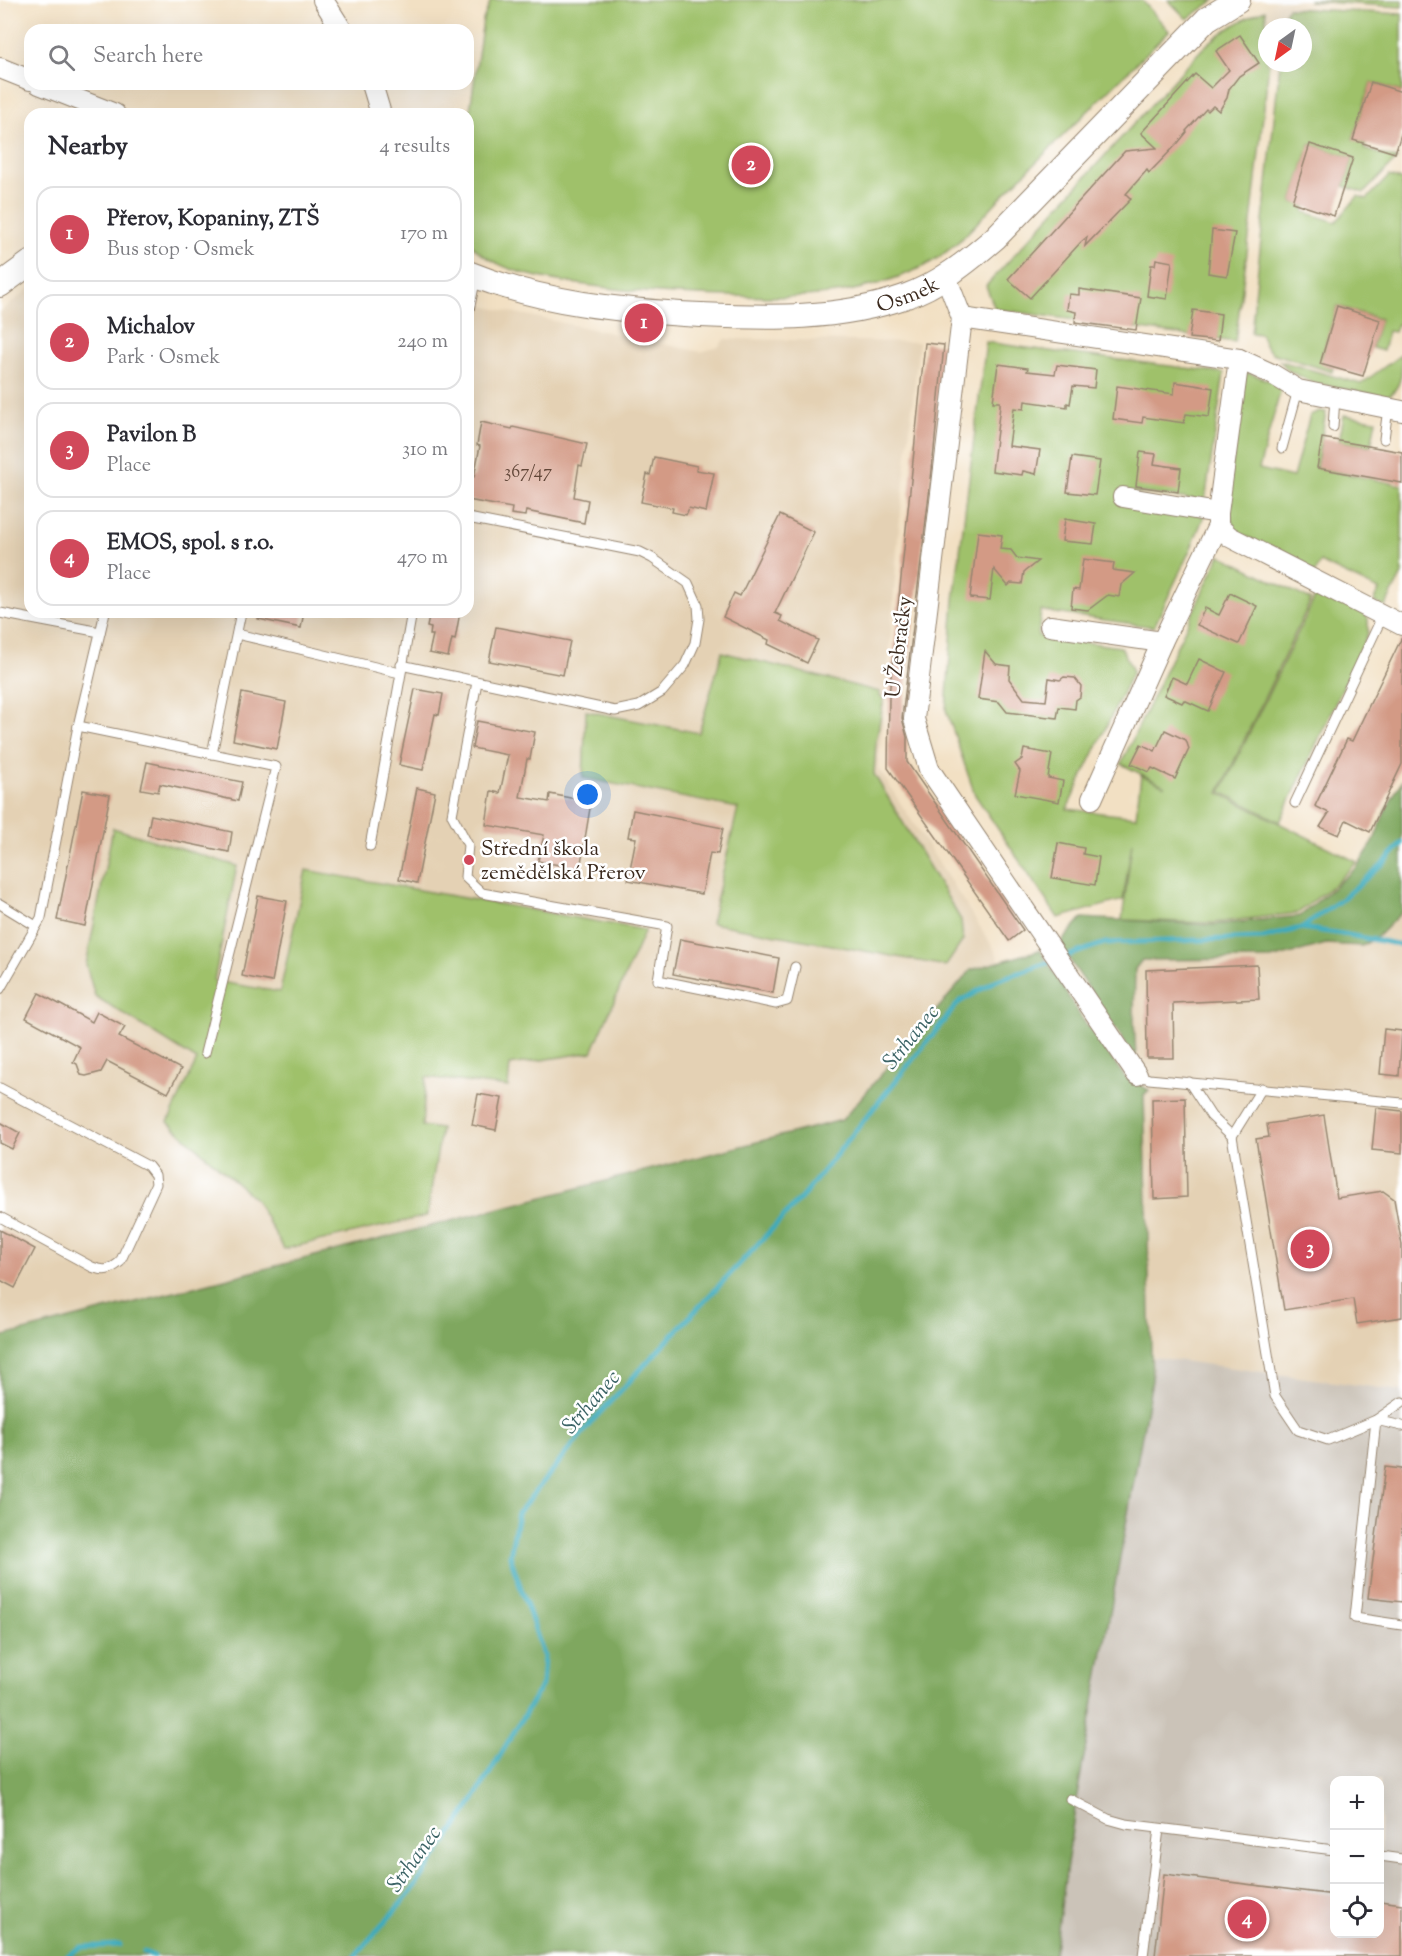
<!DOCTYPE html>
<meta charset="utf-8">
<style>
:root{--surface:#fff;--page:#f7f7f7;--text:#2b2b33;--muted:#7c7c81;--line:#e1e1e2;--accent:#d1495b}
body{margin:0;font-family:"Sorts Mill Goudy",serif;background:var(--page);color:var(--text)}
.controls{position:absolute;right:18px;bottom:18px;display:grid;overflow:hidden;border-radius:12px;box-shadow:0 6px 24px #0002}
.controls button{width:54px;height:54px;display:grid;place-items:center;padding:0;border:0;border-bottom:2px solid var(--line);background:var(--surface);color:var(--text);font:30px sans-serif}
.compass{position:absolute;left:1258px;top:18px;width:54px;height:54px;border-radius:50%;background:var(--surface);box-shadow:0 6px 24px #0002;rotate:213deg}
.you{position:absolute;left:588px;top:795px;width:21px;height:21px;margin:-15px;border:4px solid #fff;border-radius:50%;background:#1a73e8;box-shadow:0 0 0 9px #1a73e833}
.badge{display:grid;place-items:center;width:39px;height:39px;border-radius:50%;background:var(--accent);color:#fff;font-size:20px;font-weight:700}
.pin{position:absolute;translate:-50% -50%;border:3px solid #fff;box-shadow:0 2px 6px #0006}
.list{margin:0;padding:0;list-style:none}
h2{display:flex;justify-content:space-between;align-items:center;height:78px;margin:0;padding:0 24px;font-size:26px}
h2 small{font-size:20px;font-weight:400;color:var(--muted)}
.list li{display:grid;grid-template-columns:39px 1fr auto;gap:18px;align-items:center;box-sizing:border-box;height:96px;margin:0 12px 12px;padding:0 12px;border:2px solid var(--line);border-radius:18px}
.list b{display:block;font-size:22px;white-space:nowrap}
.list p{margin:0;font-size:20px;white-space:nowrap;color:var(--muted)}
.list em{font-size:20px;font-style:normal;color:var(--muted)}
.icon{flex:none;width:33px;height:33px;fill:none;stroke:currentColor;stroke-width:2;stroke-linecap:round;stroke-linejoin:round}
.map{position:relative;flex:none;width:1402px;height:1956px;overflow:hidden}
.search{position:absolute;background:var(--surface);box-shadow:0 6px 24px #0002;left:24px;top:24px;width:450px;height:66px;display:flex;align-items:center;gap:15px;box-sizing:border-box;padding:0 21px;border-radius:18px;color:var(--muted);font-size:22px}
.panel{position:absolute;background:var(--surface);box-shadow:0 6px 24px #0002;left:24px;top:108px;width:450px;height:510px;border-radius:18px}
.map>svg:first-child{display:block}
</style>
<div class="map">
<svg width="1402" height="1956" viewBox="0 0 1402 1956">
<rect width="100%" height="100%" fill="#fff"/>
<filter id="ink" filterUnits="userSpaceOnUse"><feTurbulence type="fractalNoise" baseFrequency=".0167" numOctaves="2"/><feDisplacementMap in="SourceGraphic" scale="12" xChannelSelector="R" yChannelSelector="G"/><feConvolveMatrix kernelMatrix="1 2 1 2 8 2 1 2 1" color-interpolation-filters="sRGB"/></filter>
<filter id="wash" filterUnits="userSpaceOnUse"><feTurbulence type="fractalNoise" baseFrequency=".008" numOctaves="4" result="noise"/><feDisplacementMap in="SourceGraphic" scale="24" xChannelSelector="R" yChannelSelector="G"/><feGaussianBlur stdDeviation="1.35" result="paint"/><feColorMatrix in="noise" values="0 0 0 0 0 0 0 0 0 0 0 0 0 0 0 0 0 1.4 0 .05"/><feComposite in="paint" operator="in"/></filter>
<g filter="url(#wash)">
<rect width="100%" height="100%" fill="#f2e0c3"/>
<!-- built -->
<g fill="#e4d1b4">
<polygon points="30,288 30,612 468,612 468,303 701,352 718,347 725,339 919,342 898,538 887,689 878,768 996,952 1000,962 971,970 842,1120 0,1337 0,312"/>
<polygon points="1402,912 1402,1391 1153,1357 1144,1095 1149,1090 1149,1069 1140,1066 1136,1059 1134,1019 1135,968 1142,960 1271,959 1326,944 1362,945 1377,937"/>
</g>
<!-- industrial -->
<path fill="#cbc3b8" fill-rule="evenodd" d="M1153,1357L1402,1391V1956H1054L1076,1801L1152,1380ZM1334,1780H1380V1934H1334Z"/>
<!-- green -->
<g fill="#9fc16b" stroke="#6d7644" stroke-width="1.5">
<path d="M491,0H1142L1169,31C1116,84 1062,137 1008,190C981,217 958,249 924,266C855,299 802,298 729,296C691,295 653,294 616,289C570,282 499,279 468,241V124L483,20Z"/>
<polygon points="1168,0 1215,0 1187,19"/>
<polygon points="1309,0 1402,0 1402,7 1309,1"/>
<polygon points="1288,8 1402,14 1402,92 1371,82 1353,139 1366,144 1364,149 1397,159 1364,193 1344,186 1353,158 1310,144 1292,202 1305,206 1304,212 1336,222 1358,196 1367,199 1389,176 1402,180 1401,325 1397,324 1394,332 1388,331 1383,351 1372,348 1380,319 1337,306 1320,363 1333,368 1332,372 1272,353 1266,347 1260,334 1251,333 1280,63 1303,63 1303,27 1283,27 1285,11"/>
<path d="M1265,10L1267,27V63H1269L1251,223L1235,342L995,309L986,286L1202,49C1223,30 1239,21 1265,10Z"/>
<path d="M986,342C1065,354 1145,362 1224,373L1205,501L1119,490L1204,516L1191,548L1154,627L1041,611L1038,636L1121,647L1133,671L1067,809L1136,817L1141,775L1165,786L1121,764L1220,555L1311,600L1219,793L1357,862L1337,882L1298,913L1213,923L1122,920L1132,843L1123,900L1058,918L975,795L946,710L954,600Z"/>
<path d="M1402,354C1402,374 1402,387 1387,397L1313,383L1288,370L1280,361L1361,384Z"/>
<polygon points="1245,372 1282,385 1259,469 1293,477 1310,415 1320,411 1326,412 1316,468 1402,485 1402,574 1385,607 1374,602 1379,590 1320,562 1315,573 1234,530 1227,500"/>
<polygon points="1344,415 1376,420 1371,446 1339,441"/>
<polygon points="1319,589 1365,613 1368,619 1368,633 1280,822 1221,792"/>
<polygon points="722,652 880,692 880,697 884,698 876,742 874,774 961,920 963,940 946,966 711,923 738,808 583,778 586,711 699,733"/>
<polygon points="113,828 237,866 214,981 280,992 306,870 645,930 592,1052 510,1065 508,1087 426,1077 422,1126 441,1129 427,1216 284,1249 255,1199 168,1122 197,1060 95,996 86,965"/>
</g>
<!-- forest -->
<g fill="#7fa75f" stroke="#5d683e" stroke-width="1.5">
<polygon points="1402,780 1402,912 1377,937 1362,946 1326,944 1271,959 1142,960 1135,969 1134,1019 1136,1059 1059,944 1082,918 1212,925 1300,916 1356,868 1373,843 1385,811"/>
<polygon points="1040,950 1081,1017 1125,1077 1149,1090 1144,1095 1152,1380 1076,1801 1054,1956 0,1956 0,1337 842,1120 971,970"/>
</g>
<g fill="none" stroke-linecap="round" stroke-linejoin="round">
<!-- stream -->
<g stroke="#3eabbd" stroke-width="5">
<polyline points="1301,928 1343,934 1402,945"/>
<polyline points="144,1952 154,1956"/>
<polyline points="67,1956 81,1947 120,1945"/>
<polyline points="355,1956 412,1891 467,1811 542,1685 544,1656 510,1556 518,1513 594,1419 803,1196 959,1002 997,980 1105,943 1263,938 1301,928 1342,899 1384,863 1402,843"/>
</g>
</g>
<g id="blocks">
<!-- building -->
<g fill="#d39a85">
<polygon points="1240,35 1259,63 1239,76 1229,89 1227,98 1219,111 1213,106 1208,111 1206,109 1186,131 1187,132 1178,143 1149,173 1147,170 1126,194 1131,199 1085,246 1087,237 1081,242 1030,298 1008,279 1125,151 1157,148 1141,133 1195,74 1211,88 1229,70 1216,51"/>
<polygon points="1371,82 1402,92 1402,131 1395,153 1353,140"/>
<polygon points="1310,144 1353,158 1334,216 1292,202"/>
<polygon points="1212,230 1235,233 1227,276 1208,273"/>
<polygon points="1156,259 1172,262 1167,299 1147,296 1151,265 1155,265"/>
<polygon points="1079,289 1141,298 1136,330 1075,322 1076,312 1067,310 1069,294 1079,295"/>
<polygon points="1337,306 1380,320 1363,376 1320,364"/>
<polygon points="1193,310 1221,314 1218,341 1189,338"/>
<polygon points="925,343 944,345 932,470 902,718 907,737 907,762 1023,930 1009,941 888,768 889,696"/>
<polygon points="998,364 1028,368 1027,371 1055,374 1057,365 1096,370 1094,388 1073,386 1070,404 1067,403 1067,407 1025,401 1024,409 1014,408 1009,446 1040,450 1036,474 1023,471 1022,475 992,471 1000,406 1000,402 993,402"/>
<polygon points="1175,382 1213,388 1209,417 1186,414 1184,423 1143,417 1142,423 1113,419 1117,386 1174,394"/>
<polygon points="481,422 512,429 513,427 587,444 582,466 579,465 574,497 588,500 584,523 526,511 525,516 511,514 512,508 468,500 468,476 474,477 480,446 477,445"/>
<polygon points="1322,438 1402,452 1402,483 1317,468"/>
<polygon points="1140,452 1156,454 1154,464 1181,468 1178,492 1136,486"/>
<polygon points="654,457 697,466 696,470 714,473 706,512 689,508 686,515 672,512 673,508 641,502 647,474 650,475"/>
<polygon points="1072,457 1100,461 1095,495 1067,492"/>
<polygon points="780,515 814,532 775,613 782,616 780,621 818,640 807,663 768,644 769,640 723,617 734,593 740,596"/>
<polygon points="1065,519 1096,524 1093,544 1062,541"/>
<polygon points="978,532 1002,535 1000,549 1011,550 1017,558 1038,561 1024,572 1022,584 1011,583 1008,586 994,569 990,600 970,598"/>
<polygon points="1083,559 1114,563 1113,570 1135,573 1121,585 1119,597 1108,595 1088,610 1071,608 1073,589 1079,590"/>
<polygon points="1230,593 1257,606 1239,644 1197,625 1205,608 1219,615"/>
<polygon points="259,612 304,612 301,628 258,619"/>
<polygon points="430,612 460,612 455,640 452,639 448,657 429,653 433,635 430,635 431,628 427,627"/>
<polygon points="496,627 570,641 563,675 489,661"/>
<polygon points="1402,637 1402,764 1370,832 1346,820 1339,835 1320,827 1329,813 1315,806 1347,739 1352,741"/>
<polygon points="985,651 996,664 1010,666 1009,679 1024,699 1046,701 1049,678 1060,680 1064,677 1075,678 1081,686 1080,697 1076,700 1075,709 1059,707 1057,718 1007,712 999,702 978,699"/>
<polygon points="1199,659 1226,672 1208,711 1184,700 1182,703 1164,695 1172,677 1187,684"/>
<polygon points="415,689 443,694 439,715 435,714 423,770 399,765"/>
<polygon points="242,693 286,702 277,749 233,740"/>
<polygon points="477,721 535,732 530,759 527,759 520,797 549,802 550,794 591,802 580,869 538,861 544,835 486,825 491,791 500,793 508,755 472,748"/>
<polygon points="1165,730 1186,740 1189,749 1175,779 1152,768 1149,772 1131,764 1141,744 1155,751"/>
<polygon points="1024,749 1052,754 1048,778 1063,781 1059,802 1015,794 1020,771 1015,764 1022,759"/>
<polygon points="147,762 242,782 238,801 160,784 158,792 141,789"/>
<polygon points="417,788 435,792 417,883 399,879"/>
<polygon points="83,790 110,795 85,926 57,920"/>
<polygon points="633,810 723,828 718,854 710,853 702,894 628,880 636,838 628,837"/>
<polygon points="151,815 232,832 229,852 147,835"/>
<polygon points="1058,843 1084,848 1083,854 1099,857 1095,885 1052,878"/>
<polygon points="258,896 287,901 272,982 242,976"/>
<polygon points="680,939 779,958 773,993 673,974"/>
<polygon points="1257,965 1259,999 1173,1003 1174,1058 1147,1058 1146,970"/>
<polygon points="39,993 92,1022 97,1012 125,1027 119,1037 181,1069 168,1093 107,1061 101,1072 86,1076 81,1075 77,1064 73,1062 80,1047 26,1018"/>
<polygon points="1384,1029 1402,1031 1399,1076 1380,1074"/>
<polygon points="478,1094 502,1098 496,1130 472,1125"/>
<polygon points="1185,1098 1187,1197 1154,1199 1152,1099"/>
<polygon points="1376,1108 1402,1111 1402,1153 1372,1150"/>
<polygon points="1324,1115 1337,1198 1383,1191 1394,1199 1402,1245 1402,1317 1357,1324 1353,1299 1284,1310 1256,1139 1269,1137 1267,1124"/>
<polygon points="0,1122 20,1133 12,1149 0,1143"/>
<polygon points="0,1230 35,1249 15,1288 0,1280"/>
<polygon points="1385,1467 1402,1469 1402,1602 1368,1598"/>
<polygon points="1164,1874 1335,1895 1335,1934 1380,1934 1380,1901 1402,1904 1402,1956 1155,1956"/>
</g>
</g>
</g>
<g filter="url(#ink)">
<use href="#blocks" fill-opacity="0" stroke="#968570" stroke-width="1.5"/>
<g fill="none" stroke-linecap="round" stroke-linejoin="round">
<defs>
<g id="service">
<polyline points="468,315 476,277"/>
<polyline points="1333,427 1335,398"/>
<polyline points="1384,439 1388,408"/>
<polyline points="1282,448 1298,390"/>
<polyline points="0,613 100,632"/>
<polyline points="237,634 400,673"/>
<polyline points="401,665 615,711 639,706 662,692 685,665 695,643 699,619 698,605 688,583 652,558 640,552 468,518"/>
<polyline points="477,682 452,815 468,845 465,877 482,893 667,926 658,980 776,1004 787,1001 795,967"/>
<polyline points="78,726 276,767 205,1053"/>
<polyline points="212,754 241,612"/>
<polyline points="1295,803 1383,615"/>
<polyline points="370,846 412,612"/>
<polyline points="0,904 36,926"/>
<polyline points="0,989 41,918 78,726 105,612"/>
<polyline points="1137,1075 1149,1079 1402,1103"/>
<polyline points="1189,1082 1211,1116 1232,1136 1275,1396 1298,1430 1328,1440 1376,1420 1402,1402"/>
<path d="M0,1088L148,1166L155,1175L156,1184L120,1262C110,1270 105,1272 92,1267L0,1217"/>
<polyline points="1232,1136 1262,1088"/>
<polyline points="1402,1426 1376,1420 1355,1618 1402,1625"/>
<polyline points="1070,1799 1108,1819 1126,1824 1334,1850"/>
<polyline points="1380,1856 1402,1859"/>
<polyline points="1143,1956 1159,1829"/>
</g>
<g id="minor">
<polyline points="323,0 342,30"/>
<polyline points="0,68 30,80"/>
<polyline points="39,84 115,114"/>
<polyline points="372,84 381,114"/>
<polyline points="946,277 962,318 1239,359 1272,374 1298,390 1402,411"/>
<polyline points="962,318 914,719 929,769 1137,1075"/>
<polyline points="1239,359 1218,513 1218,526 1230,537 1402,625"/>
<polyline points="1123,497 1218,513"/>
<polyline points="1050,626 1162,642"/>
<polyline points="1092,799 1162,642 1218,526"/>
</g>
<g id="tertiary">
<path id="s1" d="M468,273C541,303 623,311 701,315C769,318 838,320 904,297C939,285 967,262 995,238L1207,19L1238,0"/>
<polyline points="0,285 30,263"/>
</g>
</defs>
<!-- service casing -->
<use href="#service" stroke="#968570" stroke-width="11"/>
<!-- minor casing -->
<use href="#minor" stroke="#968570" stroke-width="22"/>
<!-- tertiary casing -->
<use href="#tertiary" stroke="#968570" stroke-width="26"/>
<!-- service -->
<use href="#service" stroke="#fff" stroke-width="9"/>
<!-- minor -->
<use href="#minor" stroke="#fff" stroke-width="20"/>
<!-- tertiary -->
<use href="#tertiary" stroke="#fff" stroke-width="24"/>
</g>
</g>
<!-- markers -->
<circle fill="#d1495b" stroke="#fff" stroke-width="2" cx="469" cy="860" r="6"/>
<g text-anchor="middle" stroke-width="5" stroke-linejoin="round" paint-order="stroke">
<!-- number labels -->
<g font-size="18" fill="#614638">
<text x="528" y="477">367/47</text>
</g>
<!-- street labels -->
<g font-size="21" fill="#3b2a1e" stroke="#fff">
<text dy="7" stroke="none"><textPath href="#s1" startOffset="447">Osmek</textPath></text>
<text transform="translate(898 647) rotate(-83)" y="7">U Žebračky</text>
</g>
<!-- poi labels -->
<g font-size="21" fill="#3b2a1e" stroke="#fff" text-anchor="start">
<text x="481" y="855">Střední škola<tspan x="481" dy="24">zemědělská Přerov</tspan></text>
</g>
<!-- water labels -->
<g font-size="22" font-style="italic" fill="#3c6466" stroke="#fff">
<text transform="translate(910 1036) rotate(-51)" y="8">Strhanec</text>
<text transform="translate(590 1401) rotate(-49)" y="8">Strhanec</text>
<text transform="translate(413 1858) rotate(-54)" y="8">Strhanec</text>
</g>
</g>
</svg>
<div class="controls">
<button>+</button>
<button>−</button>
<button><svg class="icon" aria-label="locate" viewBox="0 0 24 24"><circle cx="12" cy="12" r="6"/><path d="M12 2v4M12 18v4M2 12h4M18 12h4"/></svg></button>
</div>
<svg class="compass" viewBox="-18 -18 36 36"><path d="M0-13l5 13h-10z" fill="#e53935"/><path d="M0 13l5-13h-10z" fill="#7c7c81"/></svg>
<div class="you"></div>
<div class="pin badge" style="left:644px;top:323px">1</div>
<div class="pin badge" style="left:751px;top:165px">2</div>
<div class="pin badge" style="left:1310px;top:1249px">3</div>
<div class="pin badge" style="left:1247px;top:1919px">4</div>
<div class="search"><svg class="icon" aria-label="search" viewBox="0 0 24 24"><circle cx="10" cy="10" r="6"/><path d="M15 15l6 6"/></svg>Search here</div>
<section class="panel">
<h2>Nearby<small>4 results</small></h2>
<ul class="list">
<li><span class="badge">1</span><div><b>Přerov, Kopaniny, ZTŠ</b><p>Bus stop · Osmek</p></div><em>170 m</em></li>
<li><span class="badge">2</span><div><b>Michalov</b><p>Park · Osmek</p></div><em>240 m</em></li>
<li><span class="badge">3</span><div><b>Pavilon B</b><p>Place</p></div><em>310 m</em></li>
<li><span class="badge">4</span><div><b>EMOS, spol. s r.o.</b><p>Place</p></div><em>470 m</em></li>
</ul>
</section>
</div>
